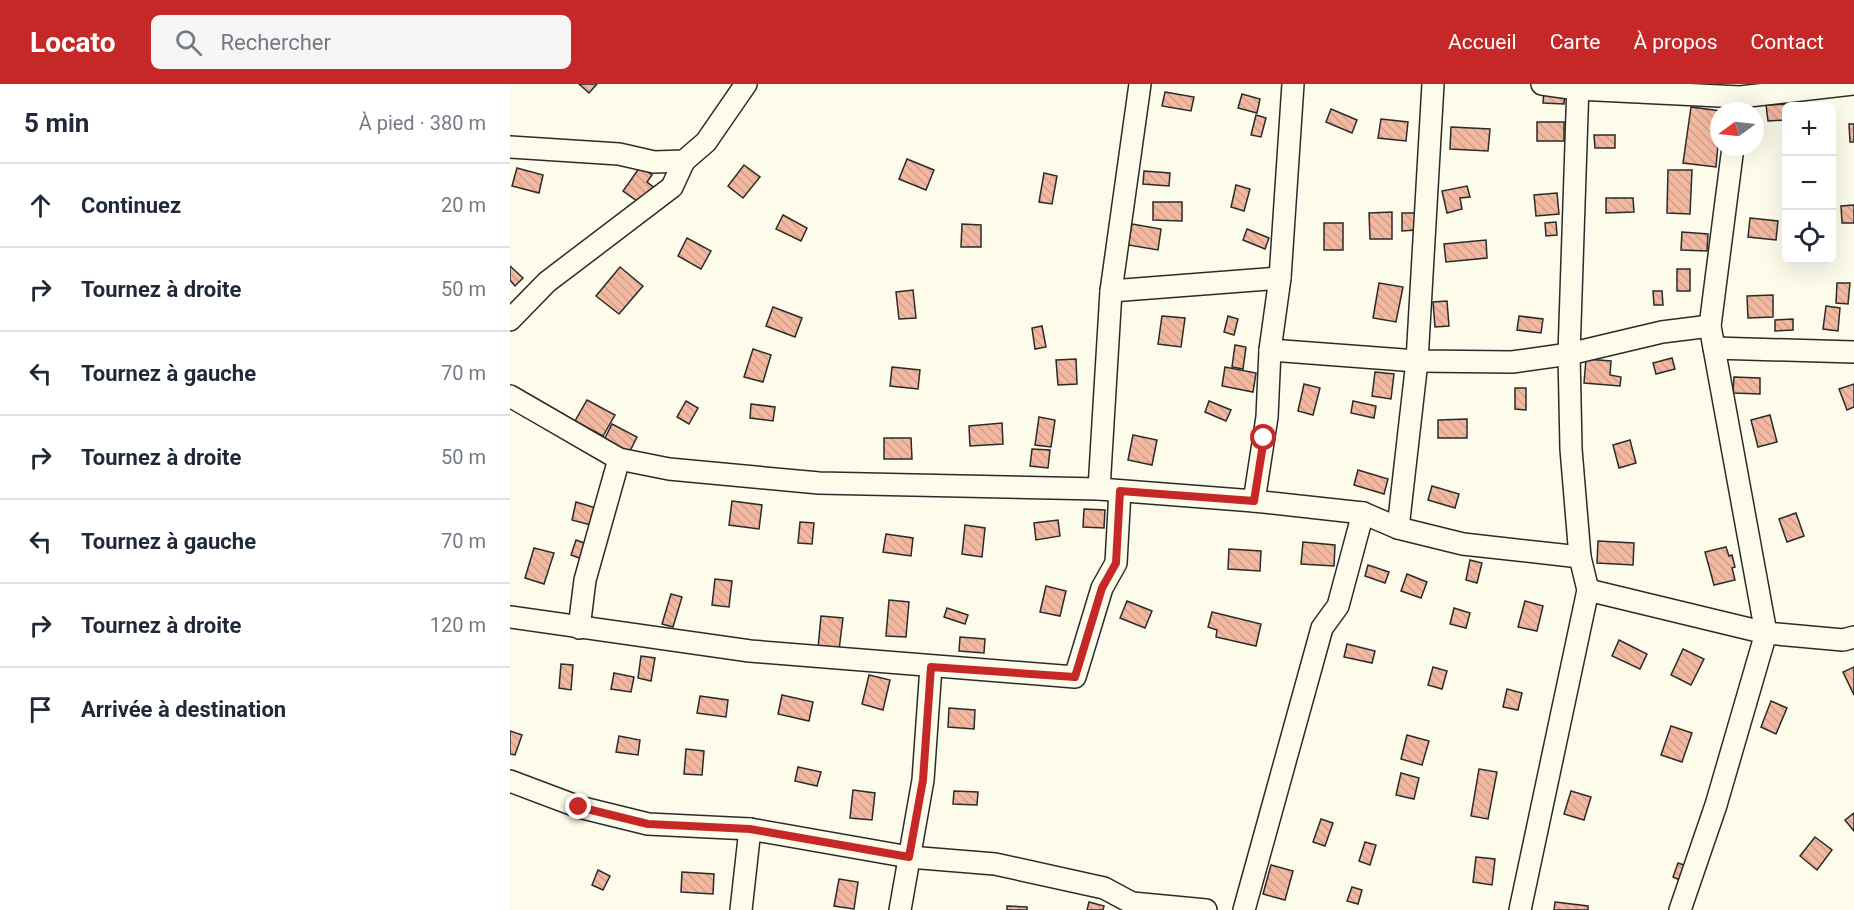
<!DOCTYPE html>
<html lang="fr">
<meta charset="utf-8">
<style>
:root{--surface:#fff;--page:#f6f6f7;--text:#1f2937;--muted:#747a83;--line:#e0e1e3;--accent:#c62828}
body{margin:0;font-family:Roboto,sans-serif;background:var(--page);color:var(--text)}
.controls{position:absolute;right:18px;top:18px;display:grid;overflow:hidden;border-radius:9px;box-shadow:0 6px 24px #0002}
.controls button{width:54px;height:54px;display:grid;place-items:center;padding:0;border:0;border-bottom:2px solid var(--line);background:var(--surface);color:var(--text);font:30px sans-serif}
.compass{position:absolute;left:1200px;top:18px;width:54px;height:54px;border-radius:50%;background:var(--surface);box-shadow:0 6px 24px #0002;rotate:255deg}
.stop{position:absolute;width:18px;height:18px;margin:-14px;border:4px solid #c62828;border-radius:50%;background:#fff}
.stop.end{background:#c62828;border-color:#fff;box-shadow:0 2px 6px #0008}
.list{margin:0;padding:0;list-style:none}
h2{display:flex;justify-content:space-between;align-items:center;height:78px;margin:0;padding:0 24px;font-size:26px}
h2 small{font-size:20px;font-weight:400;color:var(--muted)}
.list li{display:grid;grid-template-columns:39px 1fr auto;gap:18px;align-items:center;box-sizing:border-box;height:84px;padding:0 24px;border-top:2px solid var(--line)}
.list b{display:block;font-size:22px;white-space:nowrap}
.list em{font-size:20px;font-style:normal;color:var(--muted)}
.icon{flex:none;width:33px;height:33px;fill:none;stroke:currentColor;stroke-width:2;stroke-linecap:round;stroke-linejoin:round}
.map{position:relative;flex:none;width:1344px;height:826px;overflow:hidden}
header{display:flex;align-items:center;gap:36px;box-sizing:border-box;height:84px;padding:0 30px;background:var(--accent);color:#fff}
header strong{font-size:28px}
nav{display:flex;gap:33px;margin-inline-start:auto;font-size:21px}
.search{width:420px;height:54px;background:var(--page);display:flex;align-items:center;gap:15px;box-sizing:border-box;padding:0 21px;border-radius:9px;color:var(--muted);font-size:22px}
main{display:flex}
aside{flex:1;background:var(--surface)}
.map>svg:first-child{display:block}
</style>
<header>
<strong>Locato</strong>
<div class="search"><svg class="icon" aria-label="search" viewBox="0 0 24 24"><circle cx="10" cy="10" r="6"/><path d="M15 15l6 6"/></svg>Rechercher</div>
<nav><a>Accueil</a><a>Carte</a><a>À propos</a><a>Contact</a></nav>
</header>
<main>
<aside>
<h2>5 min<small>À pied · 380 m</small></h2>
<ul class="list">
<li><svg class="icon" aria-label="ahead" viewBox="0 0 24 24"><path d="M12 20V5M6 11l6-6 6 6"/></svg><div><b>Continuez</b></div><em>20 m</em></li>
<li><svg class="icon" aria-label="right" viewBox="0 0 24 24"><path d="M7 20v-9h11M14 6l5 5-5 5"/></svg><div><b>Tournez à droite</b></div><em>50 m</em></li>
<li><svg class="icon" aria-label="left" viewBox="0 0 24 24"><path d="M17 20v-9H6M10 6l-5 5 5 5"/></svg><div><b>Tournez à gauche</b></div><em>70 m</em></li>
<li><svg class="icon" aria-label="right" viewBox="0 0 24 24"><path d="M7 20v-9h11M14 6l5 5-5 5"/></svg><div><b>Tournez à droite</b></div><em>50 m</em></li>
<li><svg class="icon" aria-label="left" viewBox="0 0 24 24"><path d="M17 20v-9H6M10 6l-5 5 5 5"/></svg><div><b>Tournez à gauche</b></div><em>70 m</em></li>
<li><svg class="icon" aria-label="right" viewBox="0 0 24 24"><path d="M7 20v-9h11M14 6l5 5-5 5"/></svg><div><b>Tournez à droite</b></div><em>120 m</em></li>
<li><svg class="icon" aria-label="arrive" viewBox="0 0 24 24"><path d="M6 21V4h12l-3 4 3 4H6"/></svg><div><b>Arrivée à destination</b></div></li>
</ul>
</aside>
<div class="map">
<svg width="1344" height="826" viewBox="0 0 1344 826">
<defs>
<pattern id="building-back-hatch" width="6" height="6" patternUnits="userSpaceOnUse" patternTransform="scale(1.5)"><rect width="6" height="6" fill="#f2b8a0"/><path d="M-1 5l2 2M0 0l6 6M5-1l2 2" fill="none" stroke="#d09e8a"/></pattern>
</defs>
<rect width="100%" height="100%" fill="#fdfbea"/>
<!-- building -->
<g fill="url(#building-back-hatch)" stroke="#2b2b2b" stroke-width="1.5">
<polygon points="69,0 87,0 79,9"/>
<polygon points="1034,7 1055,8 1054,20 1033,19"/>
<polygon points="655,8 684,13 681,27 652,22"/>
<polygon points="732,10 750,15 747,29 728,24"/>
<polygon points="1279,20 1279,22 1276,22 1276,36 1258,37 1256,21"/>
<polygon points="1181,23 1211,27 1206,83 1173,79"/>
<polygon points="821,25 847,36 842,49 816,38"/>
<polygon points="746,31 756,34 751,53 741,51"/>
<polygon points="871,35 898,38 896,57 868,54"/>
<rect x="1027" y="38" width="27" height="19"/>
<polygon points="1339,40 1344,40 1344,58 1340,58"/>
<polygon points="941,43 980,45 978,67 940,65"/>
<polygon points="1084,51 1105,51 1105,64 1085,64"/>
<polygon points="397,75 424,86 416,106 389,95"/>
<polygon points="234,81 250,93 233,114 218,102"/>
<polygon points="130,83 142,91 137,98 146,105 134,122 113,107"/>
<polygon points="7,84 33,91 29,109 2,102"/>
<polygon points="1158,86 1182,86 1180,130 1157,129"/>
<polygon points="634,87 660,89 659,102 633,100"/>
<polygon points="534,89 547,92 542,120 529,118"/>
<polygon points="726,101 740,105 734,127 721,123"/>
<polygon points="957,102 960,113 950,114 952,125 937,129 932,107"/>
<polygon points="1047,109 1049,130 1026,132 1024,111"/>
<polygon points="1096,114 1123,114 1124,128 1096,129"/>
<polygon points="643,118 672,118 672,137 643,136"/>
<polygon points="1344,121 1344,139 1332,139 1331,122"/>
<polygon points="882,128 882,155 860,155 859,129"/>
<polygon points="892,129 906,129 906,146 892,147"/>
<polygon points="273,131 297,144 291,157 266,145"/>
<polygon points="1240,134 1268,137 1266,156 1238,153"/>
<polygon points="1046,138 1047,151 1036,152 1035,139"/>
<rect x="814" y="139" width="19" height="27"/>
<polygon points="452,140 471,141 471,163 451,163"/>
<polygon points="622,140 651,145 648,166 618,161"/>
<polygon points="737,145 759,154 755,165 733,156"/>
<polygon points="1172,148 1198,150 1197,167 1171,166"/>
<polygon points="177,154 201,167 191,185 168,172"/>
<polygon points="976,156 977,174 936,178 934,160"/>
<polygon points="0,182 13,194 5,202 0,196"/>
<polygon points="110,183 133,202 109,230 86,212"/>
<rect x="1167" y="185" width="13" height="22"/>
<polygon points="869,199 893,203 886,238 863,234"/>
<polygon points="1327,199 1340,199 1338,220 1326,219"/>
<polygon points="403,206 406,234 389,235 386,208"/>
<polygon points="1143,207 1152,207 1153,221 1144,221"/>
<polygon points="1263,211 1263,233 1238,234 1237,212"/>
<polygon points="937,217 939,242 925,243 923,218"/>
<polygon points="1316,222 1330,224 1328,247 1313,245"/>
<polygon points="263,223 292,234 285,253 256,242"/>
<polygon points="652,232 675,234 671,263 648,260"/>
<polygon points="718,232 728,235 724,251 714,248"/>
<polygon points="1009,232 1033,235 1031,249 1007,246"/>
<polygon points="1283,235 1283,246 1265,247 1265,236"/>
<polygon points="532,242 536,263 525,265 522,244"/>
<polygon points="725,261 736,263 733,285 722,283"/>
<polygon points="243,265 261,271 253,298 234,293"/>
<polygon points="1162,274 1165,285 1146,290 1143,279"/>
<polygon points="566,275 567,300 548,301 546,276"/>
<polygon points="1076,275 1101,277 1100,291 1111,293 1110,302 1074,299"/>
<polygon points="382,283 410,286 408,305 380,302"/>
<polygon points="715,283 746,289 743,308 712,302"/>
<polygon points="865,288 884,290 881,315 862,312"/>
<polygon points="1224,293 1250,294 1250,310 1223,309"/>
<polygon points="794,300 810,304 803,331 788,327"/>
<polygon points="1344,300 1344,323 1337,326 1329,305"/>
<polygon points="1005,304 1016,304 1016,326 1005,325"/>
<polygon points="77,316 105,331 93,352 65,337"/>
<polygon points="176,317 188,324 179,340 167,333"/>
<polygon points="699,317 721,326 716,337 695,328"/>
<polygon points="843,317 866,322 864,334 841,329"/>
<polygon points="241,320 265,323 263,337 240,334"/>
<polygon points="1260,331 1267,358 1248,363 1241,336"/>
<polygon points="529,333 545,336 541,363 525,361"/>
<polygon points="957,335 957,354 928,354 928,336"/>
<polygon points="492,339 493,360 460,362 459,342"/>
<polygon points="102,340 127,353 119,369 94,356"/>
<polygon points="623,351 647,356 642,381 618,376"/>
<polygon points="374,354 401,354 402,375 374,375"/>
<polygon points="1120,356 1126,379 1109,384 1103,361"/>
<polygon points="522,365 540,366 538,384 520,382"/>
<polygon points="848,386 878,395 874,410 844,401"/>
<polygon points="922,402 949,410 945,424 918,416"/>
<polygon points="222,417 252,421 249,445 219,441"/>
<polygon points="66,418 86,424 81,441 62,436"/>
<polygon points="574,425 595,426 594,444 573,443"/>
<polygon points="1286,429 1294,452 1277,458 1269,435"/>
<polygon points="548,436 550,452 526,456 524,439"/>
<polygon points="290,438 304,439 302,460 288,459"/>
<polygon points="455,441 475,444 472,473 452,470"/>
<polygon points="376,450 403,454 401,472 373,468"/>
<polygon points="66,456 77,460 72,475 61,471"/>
<polygon points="1088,457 1124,459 1123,481 1087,479"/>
<polygon points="793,458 825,461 824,482 791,480"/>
<polygon points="1216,463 1219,472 1222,471 1225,483 1222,484 1225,496 1204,501 1195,468"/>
<polygon points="24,464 44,469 34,500 15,494"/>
<polygon points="719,465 751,467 750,487 718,485"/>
<polygon points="960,476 972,479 967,499 956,496"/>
<polygon points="858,481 879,488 875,499 855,492"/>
<polygon points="897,490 917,498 911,514 891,507"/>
<polygon points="205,495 222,497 219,523 202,521"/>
<polygon points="536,502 556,507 550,532 530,528"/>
<polygon points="161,510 172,513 163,543 152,540"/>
<polygon points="379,516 399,518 396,553 376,552"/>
<polygon points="617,517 642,527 635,544 610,534"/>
<polygon points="1015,517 1033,522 1027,547 1008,543"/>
<polygon points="437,524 458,531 455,540 434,533"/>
<polygon points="944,524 960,529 956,544 940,540"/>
<polygon points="702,528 751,540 746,562 706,553 707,546 698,543"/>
<polygon points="311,532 333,534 329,566 308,564"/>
<polygon points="450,553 475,555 474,569 449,567"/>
<polygon points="1109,556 1137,570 1130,585 1102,572"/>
<polygon points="837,560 865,567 862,579 834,573"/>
<polygon points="1173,565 1194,575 1181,601 1161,591"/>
<polygon points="131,572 145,574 141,597 128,594"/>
<polygon points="51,580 63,581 61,606 49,604"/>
<polygon points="923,583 937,587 932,605 918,601"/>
<polygon points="1344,583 1344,611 1333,588"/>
<polygon points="104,589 124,593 121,608 101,605"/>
<polygon points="359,591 380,596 373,626 352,620"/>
<polygon points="997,605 1012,609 1008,626 993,623"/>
<polygon points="272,611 303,618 299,637 268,630"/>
<polygon points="190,612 218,616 216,633 187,629"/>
<polygon points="1261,617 1277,624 1266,650 1251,643"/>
<polygon points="439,624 465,626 464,645 438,643"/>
<polygon points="1161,642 1182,649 1172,678 1151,671"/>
<polygon points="0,647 12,651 5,671 0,670"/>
<polygon points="897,651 919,657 912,681 891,675"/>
<polygon points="109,652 130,656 128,671 106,668"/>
<polygon points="176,665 194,667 192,691 174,690"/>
<polygon points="288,683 311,688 307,702 285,697"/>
<polygon points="969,685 987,688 978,735 961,732"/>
<polygon points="891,689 909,694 904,715 886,711"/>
<polygon points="343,706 365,709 362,736 340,734"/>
<polygon points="444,707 468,708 467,721 443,720"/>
<polygon points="1061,707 1081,713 1074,736 1054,730"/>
<polygon points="1344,729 1344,747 1335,736"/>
<polygon points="811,735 823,739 815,762 803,758"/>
<polygon points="1305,753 1322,766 1307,786 1290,772"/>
<polygon points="855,758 866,761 860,781 849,777"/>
<polygon points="966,773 985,775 982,801 963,798"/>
<polygon points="1168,779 1177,782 1172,797 1163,793"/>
<polygon points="761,781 783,787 775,816 753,810"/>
<polygon points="88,786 100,792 93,806 82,801"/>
<polygon points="172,788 204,790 203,810 171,808"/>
<polygon points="329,795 348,798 344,825 324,822"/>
<polygon points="842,803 852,806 848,820 837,817"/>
<polygon points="579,818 594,822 593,826 577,826"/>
<polygon points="1045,818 1078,822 1078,826 1044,826"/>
<polygon points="497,822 517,823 517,826 497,826"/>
</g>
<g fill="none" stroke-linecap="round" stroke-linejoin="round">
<defs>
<g id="minor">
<polyline points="1032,0 1067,5 1230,13 1343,0"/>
<polyline points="0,63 109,70 144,78 174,77 196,58 236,0"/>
<polyline points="601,207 770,194"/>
<polyline points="0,236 37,198 162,103 174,77"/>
<polyline points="1204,264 1344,268"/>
<polyline points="760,266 907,277 1002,278 1059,270 1152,248 1200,242"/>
<polyline points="0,312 109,375 159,385 309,399 589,405 744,417 853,429 888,444 953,460 1070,473"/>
<polyline points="589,405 601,207 630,0"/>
<polyline points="744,417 757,333 760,266 770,194 783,0"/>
<polyline points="888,444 907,277 923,0"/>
<polyline points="1078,506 1256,549 1333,556 1344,553"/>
<polyline points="0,533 240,567 565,593 592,504 606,479 610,407"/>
<polyline points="69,544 75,496 109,375"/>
<polyline points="0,697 69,723 138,740 240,745 399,773 485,780 594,804 622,819 696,826"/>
<polyline points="231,826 240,745"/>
<polyline points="390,826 413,696 421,583"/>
<polyline points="734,826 812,544 828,522 853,429"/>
<polyline points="1010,826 1078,506 1070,473 1061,365 1059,270 1068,0"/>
<polyline points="1170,826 1206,721 1256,549 1200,242 1223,63"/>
</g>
</defs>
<!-- minor casing -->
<use href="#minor" stroke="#2b2b2b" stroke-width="24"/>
<!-- minor -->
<use href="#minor" stroke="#fdfbea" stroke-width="21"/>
</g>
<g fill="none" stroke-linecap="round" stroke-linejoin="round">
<!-- route -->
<polyline stroke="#c62828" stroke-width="8" points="69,723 138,740 240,745 399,773 413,696 421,583 565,593 592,504 606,479 610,407 744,417 754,354"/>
</g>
</svg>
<div class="controls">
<button>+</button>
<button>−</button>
<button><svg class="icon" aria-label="locate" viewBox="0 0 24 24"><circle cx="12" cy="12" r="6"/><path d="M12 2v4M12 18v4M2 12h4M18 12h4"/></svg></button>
</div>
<svg class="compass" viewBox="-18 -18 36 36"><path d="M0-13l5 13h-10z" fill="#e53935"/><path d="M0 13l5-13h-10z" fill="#747a83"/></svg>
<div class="stop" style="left:754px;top:354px"></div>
<div class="stop end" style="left:69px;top:723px"></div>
</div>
</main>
